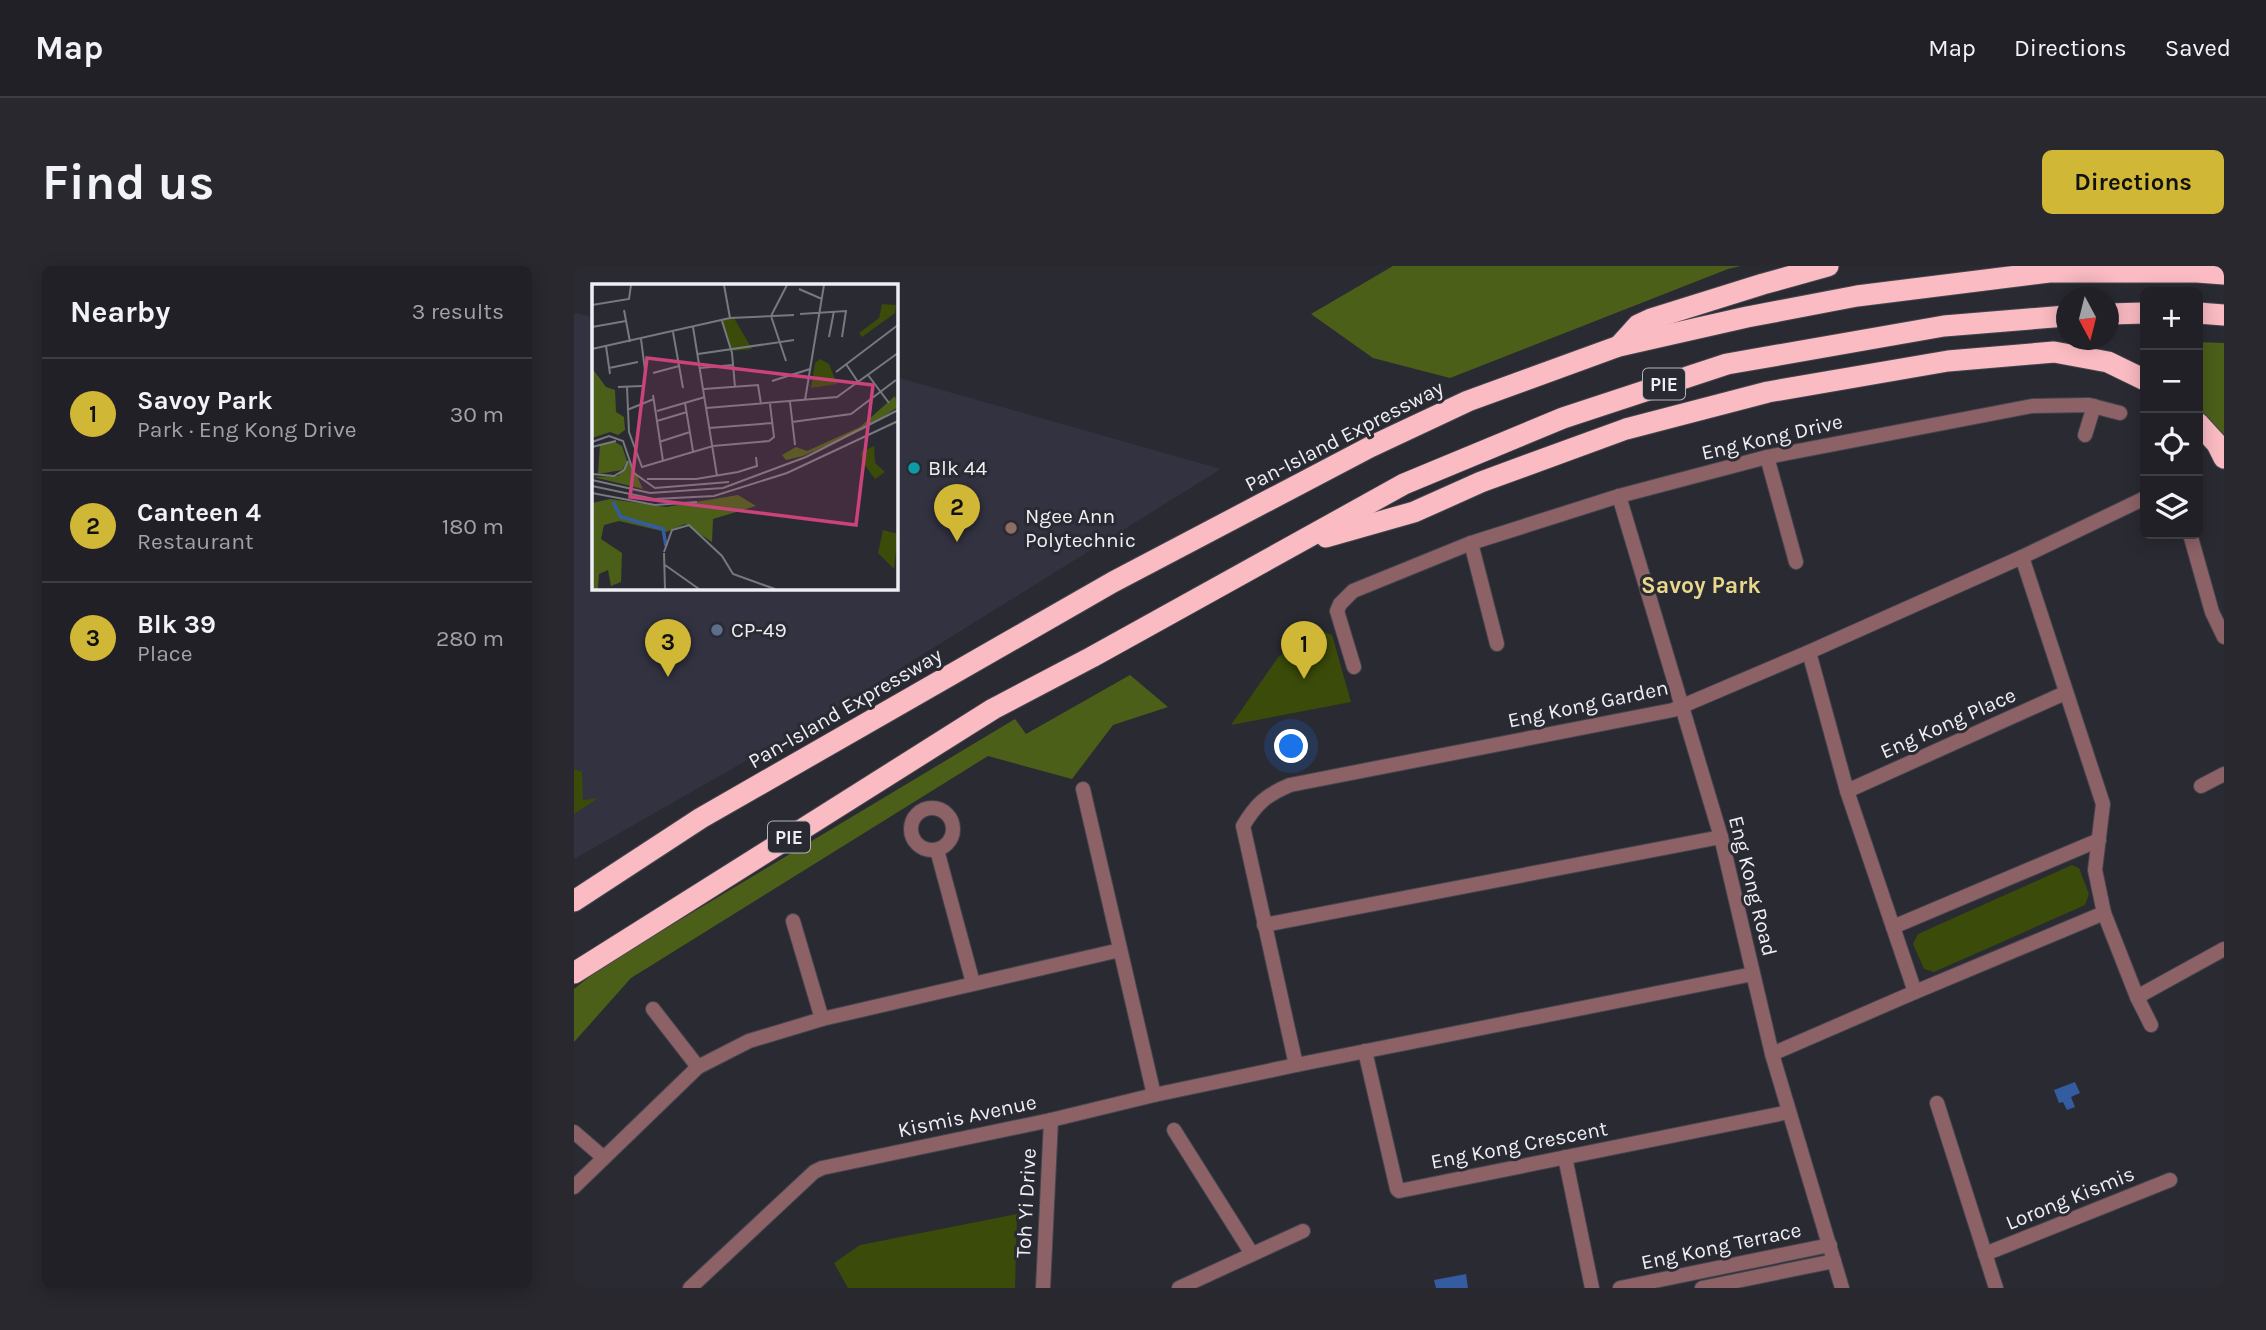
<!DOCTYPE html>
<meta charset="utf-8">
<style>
:root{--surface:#202026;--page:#28282e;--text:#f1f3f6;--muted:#a2a3a7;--line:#3d3e43;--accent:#d1b736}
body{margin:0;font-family:Karla,sans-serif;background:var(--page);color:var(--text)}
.controls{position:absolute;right:21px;top:21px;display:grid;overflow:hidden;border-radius:10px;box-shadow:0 4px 18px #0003}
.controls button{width:63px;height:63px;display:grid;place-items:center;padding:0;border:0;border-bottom:2px solid var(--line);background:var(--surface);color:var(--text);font:35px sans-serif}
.compass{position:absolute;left:1482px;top:21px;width:63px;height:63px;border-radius:50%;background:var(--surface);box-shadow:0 4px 18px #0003;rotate:173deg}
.you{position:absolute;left:718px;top:481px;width:24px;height:24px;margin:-18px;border:5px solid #fff;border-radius:50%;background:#1a73e8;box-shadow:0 0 0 10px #1a73e833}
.badge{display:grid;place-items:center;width:46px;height:46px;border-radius:50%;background:var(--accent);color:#111;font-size:23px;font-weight:700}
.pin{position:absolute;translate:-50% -58px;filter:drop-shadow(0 2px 4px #0008)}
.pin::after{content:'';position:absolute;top:37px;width:24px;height:21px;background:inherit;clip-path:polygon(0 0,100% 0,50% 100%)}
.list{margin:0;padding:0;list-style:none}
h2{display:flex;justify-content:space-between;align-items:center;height:91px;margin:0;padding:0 28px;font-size:30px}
h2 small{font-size:23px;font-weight:400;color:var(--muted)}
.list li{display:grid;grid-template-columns:46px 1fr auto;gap:21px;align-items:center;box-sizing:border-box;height:112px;padding:0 28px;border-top:2px solid var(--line)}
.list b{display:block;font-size:26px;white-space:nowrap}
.list p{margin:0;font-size:23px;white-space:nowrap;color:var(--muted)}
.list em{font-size:23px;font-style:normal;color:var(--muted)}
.icon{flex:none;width:38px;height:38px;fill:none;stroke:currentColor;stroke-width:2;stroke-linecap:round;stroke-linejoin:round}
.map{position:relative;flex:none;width:1650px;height:1022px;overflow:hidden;border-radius:10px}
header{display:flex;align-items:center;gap:42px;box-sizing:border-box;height:98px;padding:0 35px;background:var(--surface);border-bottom:2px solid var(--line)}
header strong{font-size:33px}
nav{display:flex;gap:38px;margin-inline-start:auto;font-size:24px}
.intro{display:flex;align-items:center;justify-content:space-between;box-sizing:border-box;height:168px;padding:0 42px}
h1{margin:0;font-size:49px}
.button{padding:18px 32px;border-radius:10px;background:var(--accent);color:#111;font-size:24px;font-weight:700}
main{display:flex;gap:42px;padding:0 42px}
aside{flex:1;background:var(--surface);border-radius:10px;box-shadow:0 4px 18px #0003}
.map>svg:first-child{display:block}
</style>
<header>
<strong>Map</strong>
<nav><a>Map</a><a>Directions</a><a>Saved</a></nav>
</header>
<div class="intro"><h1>Find us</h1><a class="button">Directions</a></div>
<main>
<aside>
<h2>Nearby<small>3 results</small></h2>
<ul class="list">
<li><span class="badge">1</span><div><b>Savoy Park</b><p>Park · Eng Kong Drive</p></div><em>30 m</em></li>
<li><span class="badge">2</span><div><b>Canteen 4</b><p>Restaurant</p></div><em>180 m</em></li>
<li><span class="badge">3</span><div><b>Blk 39</b><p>Place</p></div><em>280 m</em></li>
</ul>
</aside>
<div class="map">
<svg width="1650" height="1022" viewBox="0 0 1650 1022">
<rect width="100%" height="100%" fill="#2a2a33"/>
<!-- built -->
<polygon fill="#323241" points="0,47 19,51 19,322 322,322 322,111 647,203 235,459 0,593"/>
<!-- green -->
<g fill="#3b4b09">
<polygon points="748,365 758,369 777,436 657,459 705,390"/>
<polygon points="0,503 8,506 9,534 24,532 0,548"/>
<polygon points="1498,599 1505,602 1515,628 1511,639 1360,706 1350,703 1339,678 1344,668"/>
<polygon points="443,948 441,1022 274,1022 260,997 286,979"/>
</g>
<!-- forest -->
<g fill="#4c5f19">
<polygon points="819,0 1167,0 1154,3 876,112 799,92 737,48"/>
<polygon points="1624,76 1650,77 1650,173 1624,141"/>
<polygon points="556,409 594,441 539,459 498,513 414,490 57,712 0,776 0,723 26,702 441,453 452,468"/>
</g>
<!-- water -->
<g fill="#335ca1">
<polygon points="1501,816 1506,827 1497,831 1501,841 1493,844 1489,836 1485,837 1480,824"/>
<polygon points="892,1008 894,1022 862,1022 860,1014"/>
</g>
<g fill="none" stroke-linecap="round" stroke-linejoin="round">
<defs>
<g id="minor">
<polyline points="1511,169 1520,140"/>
<polyline points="1193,191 1222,296"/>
<polyline points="1045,230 1147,571 1198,788 1268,1022"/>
<polyline points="1616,268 1638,346 1650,371"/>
<polyline points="897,277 923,378"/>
<polyline points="1448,291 1529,538 1521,604 1530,647 1563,731 1577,759"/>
<polyline points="1235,386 1273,525 1341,726"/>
<polyline points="780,401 763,345 766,338 779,325 897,277 1045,230 1193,191 1458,140 1515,139 1546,147"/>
<polyline points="1627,520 1650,508"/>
<polyline points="509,523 580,829"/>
<polyline points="1273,525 1491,427"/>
<circle cx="358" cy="563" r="21"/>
<polyline points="363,584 399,717"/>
<polyline points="219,655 248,753"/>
<polyline points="690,659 1147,571"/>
<polyline points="1319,661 1525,574"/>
<polyline points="1563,731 1650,683"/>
<polyline points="79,743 124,801"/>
<polyline points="791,785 823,923 825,925 1215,846"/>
<polyline points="1198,788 1341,726 1530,647"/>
<path d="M722,799L669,560C682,538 692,529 716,519L1099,444L1235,386L1448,291L1571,232"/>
<polyline points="1363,837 1422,1022"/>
<polyline points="600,864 678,988"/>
<polyline points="0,866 30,892"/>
<polyline points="991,891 1018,1022"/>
<polyline points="0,921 124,801 175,775 248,753 546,684"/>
<polyline points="1411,988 1596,914"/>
<polyline points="116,1022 240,906 248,902 477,854 580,829 722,799 1179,708"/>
<polyline points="469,1022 477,854"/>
<polyline points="605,1022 729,965"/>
<polyline points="1046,1022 1256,979"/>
<polyline points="1128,1022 1260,995"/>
</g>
<g id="highway">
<polyline points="1624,47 1650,49"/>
<polyline points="1534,48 1571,47"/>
<polyline points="1045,80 1064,59 1077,53 1189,18 1254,0"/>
<polyline points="1624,157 1643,178 1650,192"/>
<polyline points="752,271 840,246 907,216 1052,163 1194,126 1374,95 1480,86 1534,96 1571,114"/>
<polyline points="0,635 127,552 539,316 796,181 894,135 1045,80 1173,51 1283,30 1475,6 1623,6 1650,8"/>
<polyline points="0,707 419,443 518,391 830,218 989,152 1153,98 1370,60 1492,50"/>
</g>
</defs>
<!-- minor casing -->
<use href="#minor" stroke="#45454e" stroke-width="16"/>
<!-- highway casing -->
<use href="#highway" stroke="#45454e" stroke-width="23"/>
<!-- minor -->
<use href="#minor" stroke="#8c6267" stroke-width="14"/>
<!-- highway -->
<use href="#highway" stroke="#fabbc2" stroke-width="21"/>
</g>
<!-- markers -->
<circle fill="#0f9aa8" stroke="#2a2a33" stroke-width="2.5" cx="340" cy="202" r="7"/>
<circle fill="#8d6e63" stroke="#2a2a33" stroke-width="2.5" cx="437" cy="262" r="7"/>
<circle fill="#5c6f8a" stroke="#2a2a33" stroke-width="2.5" cx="143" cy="364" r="7"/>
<g text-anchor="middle" stroke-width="6" stroke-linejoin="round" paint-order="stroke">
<!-- shield labels -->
<g fill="#2a2a33" stroke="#b3b3ba" stroke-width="2">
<rect x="1069" y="102.5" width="42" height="31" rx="5"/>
<rect x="194" y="555.5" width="42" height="31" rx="5"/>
</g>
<g font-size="19" font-weight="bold" fill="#eeeef4">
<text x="1090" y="125">PIE</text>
<text x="215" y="578">PIE</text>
</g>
<!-- street labels -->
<g font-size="21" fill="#eeeef4" stroke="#2a2a33">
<text transform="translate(770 170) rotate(-27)" y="7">Pan-Island Expressway</text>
<text transform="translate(1198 171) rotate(-13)" y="7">Eng Kong Drive</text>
<text transform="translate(1014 438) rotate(-12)" y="7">Eng Kong Garden</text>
<text transform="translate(271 442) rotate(-30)" y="7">Pan-Island Expressway</text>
<text transform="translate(1374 457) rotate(-24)" y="7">Eng Kong Place</text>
<text transform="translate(1179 620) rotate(76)" y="7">Eng Kong Road</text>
<text transform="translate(393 850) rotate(-12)" y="7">Kismis Avenue</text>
<text transform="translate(945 879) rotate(-11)" y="7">Eng Kong Crescent</text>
<text transform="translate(1496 932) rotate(-22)" y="7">Lorong Kismis</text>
<text transform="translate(452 937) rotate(-87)" y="7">Toh Yi Drive</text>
<text transform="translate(1147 980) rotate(-12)" y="7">Eng Kong Terrace</text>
</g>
<!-- poi labels -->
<g font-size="21" fill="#eeeef4" stroke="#2a2a33" text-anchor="start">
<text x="354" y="209">Blk 44</text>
<text x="451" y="257">Ngee Ann<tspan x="451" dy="24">Polytechnic</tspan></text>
<text x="157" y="371">CP-49</text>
</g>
<!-- neighbourhood labels -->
<g font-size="23" font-weight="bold" fill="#e9d88a" stroke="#2a2a33">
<text x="1127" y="327">Savoy Park</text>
</g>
</g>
<!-- overview -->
<g transform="translate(18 18)">
<rect width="306" height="306" fill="#2a2a33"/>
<path d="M290,20L304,21L303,29L270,53L267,49L287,34ZM142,34L160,65L140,67L130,36ZM228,75L237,80L245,100L219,104L223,79ZM282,162L283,179L293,188L283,195L270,177L269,168ZM291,246L306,250L302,285L286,269Z" fill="#3b4b09"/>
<path d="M0,84L14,103L23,106L24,128L32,133L33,146L26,151L18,148L0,154ZM303,112L306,123L272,145L211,172L194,176L190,171L204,163L215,167L268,143ZM21,157L30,162L35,177L30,186L6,190L8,161ZM38,177L51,205L1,193L26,192ZM146,211L164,222L121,235L120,258L93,240L74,248L27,237L12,241L9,255L30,269L29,298L19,302L16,286L7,290L6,305H0V219L18,215L74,223Z" fill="#4c5f19"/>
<path fill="none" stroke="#335ca1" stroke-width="3.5" d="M21,218L29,233L71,245L74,262"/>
<path fill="none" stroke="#787880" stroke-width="2" d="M132,1L138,34M207,5L230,15M0,21L37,15L39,1M32,26L38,58M208,30L254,27L250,53M179,32L194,77M179,32L195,1M130,37L140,69L143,103M0,43L34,37M101,43L125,192M81,48L91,104M237,53L242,27M49,55L53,86M14,62L18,90M0,65L138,34L202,31M106,70L202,56M254,80L266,98M17,84L46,78M108,84L141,81M244,88L306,41M61,89L87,82M276,91L297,119M180,97L218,85M26,103L50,102M35,103L37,148L50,183L121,162L177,157L182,153L178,120M112,105L166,101L169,120M61,111L71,177M213,116L232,1M198,118L203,161M93,119L101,167M114,124L245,113L306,69M35,126L62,115M65,127L113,113M65,137L95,128M200,138L259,130L304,96M117,144L180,139M0,158L17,152L31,157L42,189L63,204L137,198M67,158L98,148M0,163L24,157M0,190L22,192L32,186L36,177M55,195H104L146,188L165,182L164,173M0,196L58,209L131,204L214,173L306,126M0,202L62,215L122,212L195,189L306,137M0,209L63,221L105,218M72,268L80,246L97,241L130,272L141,290L183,305M72,269L73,305M73,281L107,305"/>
<path fill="#cb437a" fill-opacity="0.15" stroke="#cb437a" stroke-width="3.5" d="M55,74L281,101L264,241L38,213Z"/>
<rect width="306" height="306" fill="none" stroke="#eeeef4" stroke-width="3.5"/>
</g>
</svg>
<div class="controls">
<button>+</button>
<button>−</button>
<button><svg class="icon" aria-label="locate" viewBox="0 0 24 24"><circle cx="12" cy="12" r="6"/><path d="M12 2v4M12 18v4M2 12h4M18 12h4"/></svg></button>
<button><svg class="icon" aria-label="layers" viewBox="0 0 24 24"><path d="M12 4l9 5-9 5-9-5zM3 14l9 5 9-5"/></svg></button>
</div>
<svg class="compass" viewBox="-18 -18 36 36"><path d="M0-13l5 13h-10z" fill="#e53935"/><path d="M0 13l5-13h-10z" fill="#a2a3a7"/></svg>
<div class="you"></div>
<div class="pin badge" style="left:730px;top:413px">1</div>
<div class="pin badge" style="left:383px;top:276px">2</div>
<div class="pin badge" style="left:94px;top:411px">3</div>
</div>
</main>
